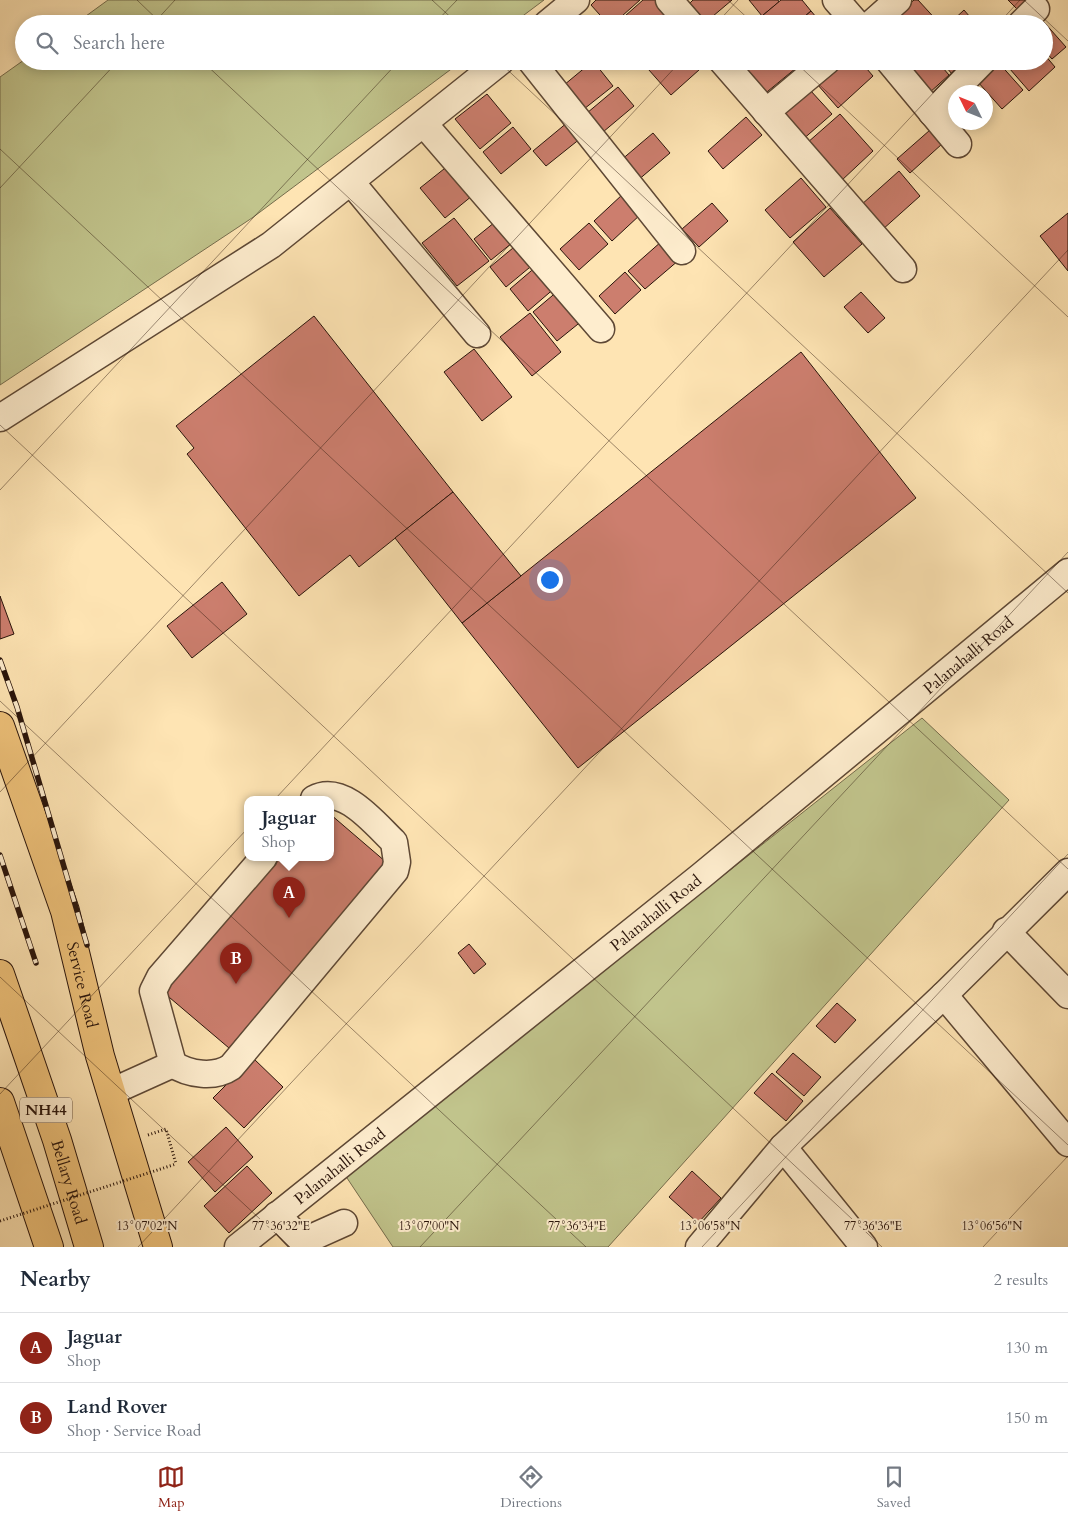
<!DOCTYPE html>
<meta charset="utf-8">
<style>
:root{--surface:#fff;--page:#f6f6f7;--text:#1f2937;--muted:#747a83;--line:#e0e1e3;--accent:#8f2418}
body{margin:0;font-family:Cardo,serif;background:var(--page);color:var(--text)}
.compass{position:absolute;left:948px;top:85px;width:45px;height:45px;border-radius:50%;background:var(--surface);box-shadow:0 2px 12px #0003;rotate:313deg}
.you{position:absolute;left:549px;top:579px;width:18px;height:18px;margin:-12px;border:4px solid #fff;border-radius:50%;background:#1a73e8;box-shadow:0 0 0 8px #1a73e833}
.badge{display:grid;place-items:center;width:32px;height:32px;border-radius:50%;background:var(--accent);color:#fff;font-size:16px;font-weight:700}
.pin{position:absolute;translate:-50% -41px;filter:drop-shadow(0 1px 2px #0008)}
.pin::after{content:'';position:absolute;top:26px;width:18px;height:15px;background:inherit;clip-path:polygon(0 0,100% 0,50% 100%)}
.popup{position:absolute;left:244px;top:796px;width:90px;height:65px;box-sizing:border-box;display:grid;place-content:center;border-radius:10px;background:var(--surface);filter:drop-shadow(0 1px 4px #0005);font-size:16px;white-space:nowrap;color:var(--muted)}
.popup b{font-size:19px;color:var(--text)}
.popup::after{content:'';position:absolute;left:50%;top:100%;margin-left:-10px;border:10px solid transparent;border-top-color:var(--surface)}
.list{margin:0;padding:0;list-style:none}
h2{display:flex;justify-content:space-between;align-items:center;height:65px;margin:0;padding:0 20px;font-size:21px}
h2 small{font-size:16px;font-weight:400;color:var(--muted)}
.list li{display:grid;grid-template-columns:32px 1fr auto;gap:15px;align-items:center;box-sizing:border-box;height:70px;padding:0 20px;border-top:1px solid var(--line)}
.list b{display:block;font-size:19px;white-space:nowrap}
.list p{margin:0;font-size:16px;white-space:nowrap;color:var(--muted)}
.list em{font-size:16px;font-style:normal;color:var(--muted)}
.icon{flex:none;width:28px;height:28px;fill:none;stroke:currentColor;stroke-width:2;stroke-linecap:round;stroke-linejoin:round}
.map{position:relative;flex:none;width:1068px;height:1247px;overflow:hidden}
.search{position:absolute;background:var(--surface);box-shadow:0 2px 12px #0003;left:15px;right:15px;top:15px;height:55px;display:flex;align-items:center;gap:12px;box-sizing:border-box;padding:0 18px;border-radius:28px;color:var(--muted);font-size:19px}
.sheet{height:205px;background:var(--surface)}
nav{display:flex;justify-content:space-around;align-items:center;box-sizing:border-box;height:70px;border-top:1px solid var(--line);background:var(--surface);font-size:14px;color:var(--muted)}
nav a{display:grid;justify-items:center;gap:2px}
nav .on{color:var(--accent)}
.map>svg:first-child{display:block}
</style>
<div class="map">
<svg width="1068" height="1247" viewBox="0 0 1068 1247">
<rect width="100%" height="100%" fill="#fee4b3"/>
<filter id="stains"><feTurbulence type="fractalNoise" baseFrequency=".004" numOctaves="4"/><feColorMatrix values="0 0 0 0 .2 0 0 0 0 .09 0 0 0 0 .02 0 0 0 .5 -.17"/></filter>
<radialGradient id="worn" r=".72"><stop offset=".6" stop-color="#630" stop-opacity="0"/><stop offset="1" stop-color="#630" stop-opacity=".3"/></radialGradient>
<!-- green -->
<g fill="#c1c48c" stroke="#756c4c">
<polygon points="108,0 544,0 512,24 75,24"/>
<polygon points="24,60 24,61 462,61 252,218 0,385 0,77"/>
<polygon points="922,718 1009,800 608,1247 393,1247 345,1175"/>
</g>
<!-- building -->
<g fill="#cc7e6e" stroke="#29140b">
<polygon points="596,0 640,0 613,24 608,24 591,5"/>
<polygon points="643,0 657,0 670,15 660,24 616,24"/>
<polygon points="693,0 732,0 706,22 690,3"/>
<polygon points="749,0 778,0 779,2 762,16"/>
<polygon points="781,0 802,0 811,11 796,24 769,24 762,16"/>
<polygon points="914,0 918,0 940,24 907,24 898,14"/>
<polygon points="1008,0 1034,0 1021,13"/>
<polygon points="964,10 976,24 949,24"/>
<polygon points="811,11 822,24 796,24"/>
<polygon points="758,19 762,24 752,24"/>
<polygon points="1043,21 1066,47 1052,59 1044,50 1044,24 1039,24"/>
<polygon points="1044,54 1055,67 1029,91 1003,61 1044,61"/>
<polygon points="593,61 613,86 584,109 564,85"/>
<polygon points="641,61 709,61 671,95"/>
<polygon points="737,61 758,61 746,71"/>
<polygon points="758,61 799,61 801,64 762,96 743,74"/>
<polygon points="842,61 860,61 873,76 838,108 817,84"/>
<polygon points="900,61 937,61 949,75 928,94"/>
<polygon points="941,61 966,61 952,74"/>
<polygon points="998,62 1023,90 1002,109 977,81"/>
<polygon points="618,87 634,106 603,132 587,113"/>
<polygon points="810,90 832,114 801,141 780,118"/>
<polygon points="487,94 511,123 480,149 455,119"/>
<polygon points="840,114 873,151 841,181 807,143"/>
<polygon points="746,117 762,135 723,169 708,151"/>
<polygon points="568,122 581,138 546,166 533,151"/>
<polygon points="513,127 531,149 501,174 483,152"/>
<polygon points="930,130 942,144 910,173 897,159"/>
<polygon points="653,133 670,153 637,181 620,161"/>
<polygon points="454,161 478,191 445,218 420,188"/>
<polygon points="899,171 920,196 882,230 861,205"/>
<polygon points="801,178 826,207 790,238 765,210"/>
<polygon points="623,194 641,214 612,241 594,221"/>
<polygon points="712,203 728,221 699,247 682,229"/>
<polygon points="830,208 862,244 824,277 793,242"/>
<polygon points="1068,213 1068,271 1040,236"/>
<polygon points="454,218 489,261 457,286 422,243"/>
<polygon points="500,218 517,239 491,260 474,239"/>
<polygon points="589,223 608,244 579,270 560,249"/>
<polygon points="662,241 679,260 645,289 628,271"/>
<polygon points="519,243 535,263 506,287 490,267"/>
<polygon points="538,265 556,287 528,311 510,289"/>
<polygon points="625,272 641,290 615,314 599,296"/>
<polygon points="559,290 583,320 557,341 533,312"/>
<polygon points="861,292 885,318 868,333 844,307"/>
<polygon points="530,313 561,352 532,376 500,337"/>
<polygon points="314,316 453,492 359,567 350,555 299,596 187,454 194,448 176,426"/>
<polygon points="474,349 512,397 482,421 444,372"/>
<polygon points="801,352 916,498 578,768 462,623"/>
<polygon points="453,492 521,576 462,623 395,538"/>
<polygon points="222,582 247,614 192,658 167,626"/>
<polygon points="0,596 14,634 0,639"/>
<polygon points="330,814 386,862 229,1048 163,992 278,857 330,857"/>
<polygon points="469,944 486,964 474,974 458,953"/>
<polygon points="837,1003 856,1020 835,1043 816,1026"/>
<polygon points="793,1053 821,1077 804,1096 776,1072"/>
<polygon points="253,1058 283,1087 244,1128 213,1098"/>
<polygon points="772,1073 803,1101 786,1121 754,1093"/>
<polygon points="226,1127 253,1157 215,1192 188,1162"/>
<polygon points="247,1166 272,1193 229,1233 204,1206"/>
<polygon points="692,1171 721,1198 698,1223 669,1197"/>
</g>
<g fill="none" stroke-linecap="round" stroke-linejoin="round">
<defs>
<g id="minor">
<polyline points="669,0 690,24"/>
<polyline points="836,0 857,24"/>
<polyline points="547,24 576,0"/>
<polyline points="871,24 898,0"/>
<polyline points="1021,24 1036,9"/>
<polyline points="531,61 682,251"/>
<polyline points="722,61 903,269"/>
<polyline points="889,61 958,144"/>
<polyline points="766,112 827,61"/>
<polyline points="932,113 983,61"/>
<polyline points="424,124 601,329"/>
<polyline points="351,182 477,334"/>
<polyline points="0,418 271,245 501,61"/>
<path d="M264,857L160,977L153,991L173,1064C189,1075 215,1078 231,1067L395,871L397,862L394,842C375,824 343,783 314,799"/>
<polyline points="1006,931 1068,995"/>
<polyline points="944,995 1068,1143"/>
<polyline points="111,1092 173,1064"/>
<polyline points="783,1147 864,1247"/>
<polyline points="277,1215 301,1240 306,1240 344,1223"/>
<path id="s1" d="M238,1247L701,876L1068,572"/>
<polyline points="699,1247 783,1147 944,995 1068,872"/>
</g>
<g id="major">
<path id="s2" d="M0,726L65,911L100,1056L158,1247"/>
</g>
<g id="highway">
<path id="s3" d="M0,974L57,1140L89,1247"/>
<polyline points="0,1102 49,1247"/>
</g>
</defs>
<!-- minor casing -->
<use href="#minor" stroke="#5e4835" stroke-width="29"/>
<!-- major casing -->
<use href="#major" stroke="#29140b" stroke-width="30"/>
<!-- highway casing -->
<use href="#highway" stroke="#29140b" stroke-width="30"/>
<!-- path -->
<polyline stroke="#29140b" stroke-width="3" stroke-dasharray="1 2.5" stroke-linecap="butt" points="148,1135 166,1129 176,1164"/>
<!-- minor -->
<use href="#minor" stroke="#feedce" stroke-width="26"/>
<!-- major -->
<use href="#major" stroke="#efc27a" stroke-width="28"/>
<!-- highway -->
<use href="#highway" stroke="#efc27a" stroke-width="28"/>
<defs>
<g id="rail">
<polyline points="0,660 17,707 87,945"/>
<polyline points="0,855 36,963"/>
</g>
</defs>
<!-- rail casing -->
<use href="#rail" stroke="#29140b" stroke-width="5.5"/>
<!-- rail -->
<use href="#rail" stroke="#feedce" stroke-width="4" stroke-dasharray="11" stroke-linecap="butt"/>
<!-- path-bridge -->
<polyline stroke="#29140b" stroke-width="3" stroke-dasharray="1 2.5" stroke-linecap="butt" points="0,1221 176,1164"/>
</g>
<!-- ticks -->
<path fill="none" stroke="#29140b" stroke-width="1" stroke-opacity="0.45" d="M137,0L162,24M432,0L458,24M728,0L754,24M1024,0L1068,41M153,24L175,0M434,24L457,0M716,24L738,0M998,24L1020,0M202,61L1068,869M498,61L1068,593M794,61L1068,317M0,149L1068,1145M0,188L118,61M0,425L882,1247M0,490L399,61M0,701L586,1247M0,792L681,61M0,977L290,1247M0,1094L963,61M138,1247L1068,250M420,1247L1068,552M702,1247L1068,854M983,1247L1068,1156"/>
<g text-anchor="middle" stroke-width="4" stroke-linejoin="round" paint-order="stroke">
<!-- shield labels -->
<rect fill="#feedce" stroke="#695546" stroke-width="1" x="20" y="1097.5" width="52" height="25" rx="4"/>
<g font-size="15" font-weight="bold" fill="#29140b">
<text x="46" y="1115">NH44</text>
</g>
<!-- street labels -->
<g font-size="16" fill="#29140b" stroke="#feedce">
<text dy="6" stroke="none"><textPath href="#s1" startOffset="940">Palanahalli Road</textPath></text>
<text dy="6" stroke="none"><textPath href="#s1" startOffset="535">Palanahalli Road</textPath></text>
<text dy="6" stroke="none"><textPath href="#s2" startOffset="272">Service Road</textPath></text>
<text dy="6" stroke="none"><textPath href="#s1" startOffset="130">Palanahalli Road</textPath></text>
<text dy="6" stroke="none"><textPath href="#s3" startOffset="219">Bellary Road</textPath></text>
</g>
</g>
<g font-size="12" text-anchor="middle" fill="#29140b" stroke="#feedce" stroke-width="4" stroke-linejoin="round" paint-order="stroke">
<text x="147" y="1230">13°07'02"N</text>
<text x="429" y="1230">13°07'00"N</text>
<text x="710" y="1230">13°06'58"N</text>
<text x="992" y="1230">13°06'56"N</text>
<text x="281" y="1230">77°36'32"E</text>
<text x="577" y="1230">77°36'34"E</text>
<text x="873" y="1230">77°36'36"E</text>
</g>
<rect width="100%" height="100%" filter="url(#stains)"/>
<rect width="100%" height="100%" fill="url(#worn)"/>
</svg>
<svg class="compass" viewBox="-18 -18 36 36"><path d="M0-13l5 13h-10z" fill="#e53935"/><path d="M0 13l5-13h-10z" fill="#747a83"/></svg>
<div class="you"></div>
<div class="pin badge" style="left:289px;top:918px">A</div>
<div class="popup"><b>Jaguar</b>Shop</div>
<div class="pin badge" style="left:236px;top:984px">B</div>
<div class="search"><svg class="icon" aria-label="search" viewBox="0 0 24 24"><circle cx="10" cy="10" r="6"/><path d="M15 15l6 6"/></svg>Search here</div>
</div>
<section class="sheet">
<h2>Nearby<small>2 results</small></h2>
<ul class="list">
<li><span class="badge">A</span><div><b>Jaguar</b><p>Shop</p></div><em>130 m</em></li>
<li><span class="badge">B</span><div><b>Land Rover</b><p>Shop · Service Road</p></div><em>150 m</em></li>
</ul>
</section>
<nav>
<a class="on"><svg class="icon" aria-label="map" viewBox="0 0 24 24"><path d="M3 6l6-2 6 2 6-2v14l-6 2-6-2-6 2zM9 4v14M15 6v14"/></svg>Map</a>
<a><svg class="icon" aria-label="directions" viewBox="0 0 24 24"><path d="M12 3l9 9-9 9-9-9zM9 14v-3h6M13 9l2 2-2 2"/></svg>Directions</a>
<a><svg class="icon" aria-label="saved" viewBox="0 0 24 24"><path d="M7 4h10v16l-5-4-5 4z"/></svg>Saved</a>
</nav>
